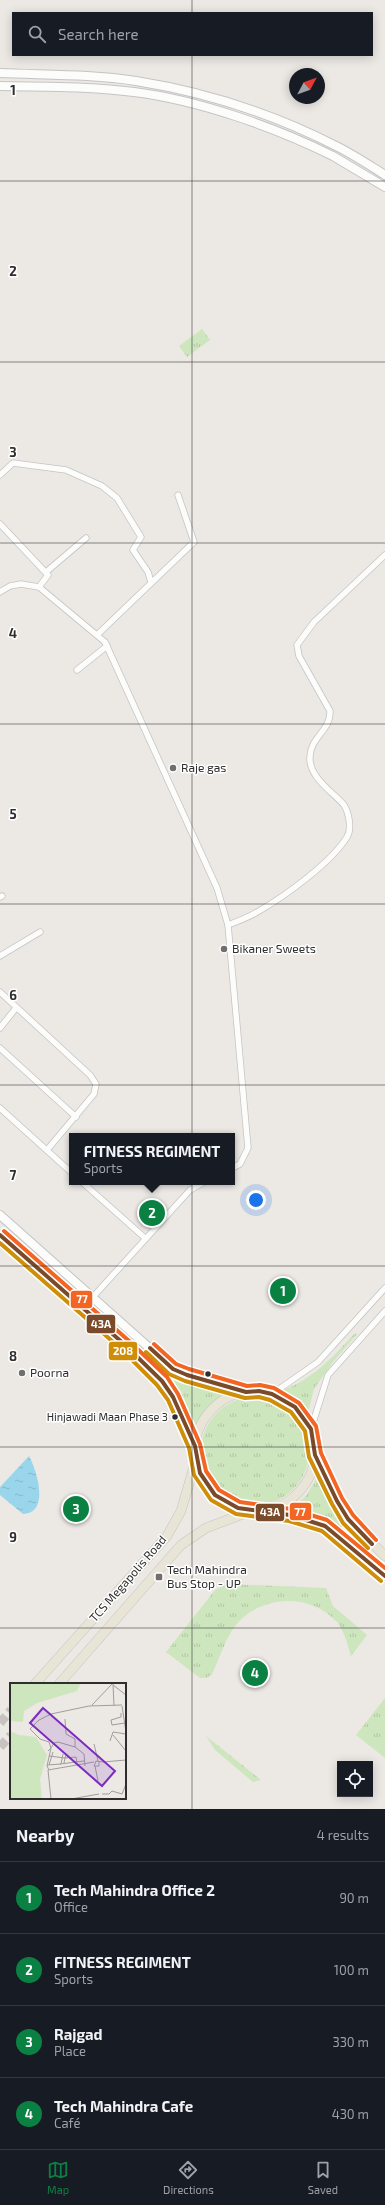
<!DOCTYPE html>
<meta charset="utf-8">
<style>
:root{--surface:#171b24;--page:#242831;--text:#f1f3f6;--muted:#9ea1a6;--line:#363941;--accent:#0b8043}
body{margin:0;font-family:"Exo 2",sans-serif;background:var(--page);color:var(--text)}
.controls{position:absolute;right:12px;bottom:12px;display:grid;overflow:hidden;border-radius:0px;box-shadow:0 2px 10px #0003}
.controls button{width:36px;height:36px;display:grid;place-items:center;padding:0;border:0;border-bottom:1px solid var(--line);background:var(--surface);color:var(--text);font:20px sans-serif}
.compass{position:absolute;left:289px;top:68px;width:36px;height:36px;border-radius:50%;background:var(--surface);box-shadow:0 2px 10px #0003;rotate:49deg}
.you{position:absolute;left:256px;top:1200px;width:14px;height:14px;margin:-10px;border:3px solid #fff;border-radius:50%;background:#1a73e8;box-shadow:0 0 0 6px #1a73e833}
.badge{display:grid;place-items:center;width:26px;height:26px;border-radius:50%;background:var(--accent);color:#fff;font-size:13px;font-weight:700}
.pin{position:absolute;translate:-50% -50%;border:2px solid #fff;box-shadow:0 1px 4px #0006}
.popup{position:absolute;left:69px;top:1133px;width:166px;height:52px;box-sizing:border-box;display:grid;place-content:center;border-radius:0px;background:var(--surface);filter:drop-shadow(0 1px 3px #0005);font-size:13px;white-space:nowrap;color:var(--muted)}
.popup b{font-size:15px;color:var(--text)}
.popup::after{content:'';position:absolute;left:50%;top:100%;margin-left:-8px;border:8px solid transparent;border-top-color:var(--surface)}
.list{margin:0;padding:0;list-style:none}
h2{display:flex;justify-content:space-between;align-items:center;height:52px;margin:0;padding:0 16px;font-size:17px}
h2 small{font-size:13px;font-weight:400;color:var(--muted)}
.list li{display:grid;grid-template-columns:26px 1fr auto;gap:12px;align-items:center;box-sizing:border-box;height:72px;padding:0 16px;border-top:1px solid var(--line)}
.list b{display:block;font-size:15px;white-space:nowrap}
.list p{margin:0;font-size:13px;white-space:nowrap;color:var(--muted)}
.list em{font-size:13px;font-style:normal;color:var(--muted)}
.icon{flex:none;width:22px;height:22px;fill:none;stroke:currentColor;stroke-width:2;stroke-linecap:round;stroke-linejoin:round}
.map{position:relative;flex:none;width:385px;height:1809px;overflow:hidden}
.search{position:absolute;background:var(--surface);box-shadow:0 2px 10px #0003;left:12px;right:12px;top:12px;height:44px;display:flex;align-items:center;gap:10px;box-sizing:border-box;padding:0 14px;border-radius:0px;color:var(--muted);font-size:15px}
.sheet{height:340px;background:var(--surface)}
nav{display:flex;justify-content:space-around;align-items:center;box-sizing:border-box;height:56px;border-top:1px solid var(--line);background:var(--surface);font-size:11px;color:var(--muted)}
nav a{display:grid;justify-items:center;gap:2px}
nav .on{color:var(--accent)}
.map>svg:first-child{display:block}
</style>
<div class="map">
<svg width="385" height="1809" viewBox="0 0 385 1809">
<defs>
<pattern id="grass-tufts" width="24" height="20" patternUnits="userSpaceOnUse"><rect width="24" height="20" fill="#cee6be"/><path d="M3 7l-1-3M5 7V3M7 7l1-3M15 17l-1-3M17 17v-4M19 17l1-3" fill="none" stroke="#b1c6a4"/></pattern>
<pattern id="water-ripples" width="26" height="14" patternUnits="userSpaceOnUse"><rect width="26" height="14" fill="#99d6ec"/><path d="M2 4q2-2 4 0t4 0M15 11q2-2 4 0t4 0" fill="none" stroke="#84b8cb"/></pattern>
</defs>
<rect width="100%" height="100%" fill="#ece8e4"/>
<!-- grass -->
<g fill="url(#grass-tufts)">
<polygon points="202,329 210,340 187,357 179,346"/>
<path d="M355,1333L357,1334L333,1362L314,1389L308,1412L282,1391C315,1377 331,1359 355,1333Z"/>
<polygon points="168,1376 194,1387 223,1394 205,1409 193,1428 182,1400"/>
<circle cx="255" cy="1451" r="54"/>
<polygon points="318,1476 329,1504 343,1528 317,1518 289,1510 306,1496"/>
<path d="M227,1584L326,1588L333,1606L367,1635L351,1656C347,1644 345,1632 337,1622C314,1596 272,1594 245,1616C227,1630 222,1654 212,1674L207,1678H200L166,1652L215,1590Z"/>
<polygon points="385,1698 385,1758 356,1735"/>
<polygon points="206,1736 261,1780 253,1782 215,1750"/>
</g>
<!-- water -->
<path fill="url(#water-ripples)" d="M29,1456C37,1471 50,1513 23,1514L0,1495V1487Z"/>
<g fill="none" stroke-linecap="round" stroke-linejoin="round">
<!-- primary-tunnel -->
<g stroke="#c6c3c0" stroke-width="9" stroke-dasharray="9 4.5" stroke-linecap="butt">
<polyline points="0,1723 11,1710"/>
<polyline points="0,1747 11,1735"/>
</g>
<defs>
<g id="street">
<polyline points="0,475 13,463 66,470 102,486 117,498 141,537 133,550 148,572 151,582"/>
<polyline points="0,524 48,575 39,587"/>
<polyline points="46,572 86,538"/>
<polyline points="0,592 10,586 21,584 39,587 105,642 217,888 228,925 248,1148 240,1164 232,1168"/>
<polyline points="98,634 194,542 178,495"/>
<polyline points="77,670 107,646"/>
<polyline points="0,897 2,896"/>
<path d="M228,925C239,921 249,917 259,911C285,896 331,863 347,837C352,829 349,813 344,805C333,792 308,777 310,756C311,737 331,730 330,711L299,656L297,645L314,622L385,555"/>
<polyline points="0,956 40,932"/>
<polyline points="0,992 90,1075 96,1084 94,1094 47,1150"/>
<polyline points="0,1028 16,1008"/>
<polyline points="0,1048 76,1117"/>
<polyline points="0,1108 72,1173"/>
<polyline points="82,1182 145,1238"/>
<polyline points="82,1309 190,1190 204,1182"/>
<polyline points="272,1394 318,1362 385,1288"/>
<polyline points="311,1429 328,1375 385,1311"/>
</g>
<g id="secondary">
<path d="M0,73C45,75 92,74 136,81C205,92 276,115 338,147C354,155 369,165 385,175"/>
<path d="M0,86C44,87 90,86 134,92C198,100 275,127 333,156C350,166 368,177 385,187"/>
<polyline points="0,1215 173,1369 187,1375 246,1392"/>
<polyline points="0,1235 82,1309 124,1344 162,1381 173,1397 195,1446"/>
</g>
<g id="primary">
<circle cx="255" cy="1451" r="60"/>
<polyline points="315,1455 348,1519 385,1556"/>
<polyline points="267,1510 309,1519 325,1526 385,1576"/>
<polyline points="35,1684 167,1536 181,1511 196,1460"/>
<polyline points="59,1684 181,1545 206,1528 251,1511"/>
</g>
</defs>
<!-- street casing -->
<use href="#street" stroke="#c5c4c5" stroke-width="7"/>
<!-- secondary casing -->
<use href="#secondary" stroke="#c5c4c5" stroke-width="10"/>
<!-- primary casing -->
<use href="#primary" stroke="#c6c5c4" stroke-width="10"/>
<!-- street -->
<use href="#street" stroke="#fcfcfb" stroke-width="5.5"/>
<!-- secondary -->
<use href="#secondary" stroke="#fcfcfb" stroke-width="8"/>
<!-- primary -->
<use href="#primary" stroke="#e8e4d6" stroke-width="9"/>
<defs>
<g id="bus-1">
<polyline points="0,1235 124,1344 162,1381 173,1397 195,1446 200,1473 215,1495 238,1508 290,1515 325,1526 385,1576"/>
<polyline points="150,1348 173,1369 187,1375 246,1392 259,1391 272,1394 295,1407 311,1429 315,1455 337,1501 348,1519 372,1544"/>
</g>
<g id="bus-2">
<polyline points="0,1243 120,1348 157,1385 168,1400 189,1448 194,1475 211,1500 236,1514 289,1521 322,1531 381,1581"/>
<polyline points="146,1352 169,1374 185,1381 245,1398 259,1397 270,1400 291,1412 305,1431 309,1457 332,1504 343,1523 368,1548"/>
</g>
<g id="bus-3">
<polyline points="4,1231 128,1340 167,1377 178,1394 200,1444 206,1471 219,1490 240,1502 291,1509 327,1520 385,1568"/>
<polyline points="154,1344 176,1364 189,1369 247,1386 260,1385 274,1388 299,1403 316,1426 321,1453 342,1498 353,1515 376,1540"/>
</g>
</defs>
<!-- bus-1 casing -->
<use href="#bus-1" stroke="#fff" stroke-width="7"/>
<!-- bus-2 casing -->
<use href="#bus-2" stroke="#fff" stroke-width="7"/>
<!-- bus-3 casing -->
<use href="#bus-3" stroke="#fff" stroke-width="7"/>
<!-- bus-1 -->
<use href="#bus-1" stroke="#7a4b2a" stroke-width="4"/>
<!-- bus-2 -->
<use href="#bus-2" stroke="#cf8e09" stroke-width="4"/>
<!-- bus-3 -->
<use href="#bus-3" stroke="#f26522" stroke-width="4"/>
</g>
<!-- grid -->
<path fill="none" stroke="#2e2e2e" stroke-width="1" stroke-opacity="0.55" d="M192,0V13M192,55V1809M0,181H385M0,362H385M0,543H385M0,724H385M0,904H385M0,1085H385M0,1266H385M0,1447H385M0,1628H385"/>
<!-- markers -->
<g fill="#706f6e" stroke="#fff" stroke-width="1.5">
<circle cx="173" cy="768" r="4"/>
<circle cx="224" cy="949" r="4"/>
<circle cx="22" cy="1373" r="4"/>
<rect x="155" y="1573" width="8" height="8" rx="2"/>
</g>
<g fill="#2e2e2e" stroke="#fff" stroke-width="1.5">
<circle cx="208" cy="1374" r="3.5"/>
<circle cx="175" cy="1417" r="3.5"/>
</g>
<g text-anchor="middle" stroke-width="3" stroke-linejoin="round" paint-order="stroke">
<!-- bus labels -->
<g font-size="11" fill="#2e2e2e" stroke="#fff" text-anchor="end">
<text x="168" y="1421">Hinjawadi Maan Phase 3</text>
</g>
<!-- poi labels -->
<g font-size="12" fill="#2e2e2e" stroke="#fff" text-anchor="start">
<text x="181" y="772">Raje gas</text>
<text x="232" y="953">Bikaner Sweets</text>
<text x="30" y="1377">Poorna</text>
<text x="167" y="1574">Tech Mahindra<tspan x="167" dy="14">Bus Stop - UP</tspan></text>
</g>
<!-- street labels -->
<g font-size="12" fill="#2e2e2e" stroke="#fff">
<text transform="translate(128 1579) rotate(-49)" y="4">TCS Megapolis Road</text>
</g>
</g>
<!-- overview -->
<g transform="translate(10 1683)">
<rect width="116" height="116" fill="#ece8e4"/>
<path d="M0,0H71L67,8L27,20L14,28L13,39L0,38ZM0,48L9,52L26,54L37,72L30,96L32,116H0Z" fill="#cee6be"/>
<path fill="none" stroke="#a09e9b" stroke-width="1" d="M103,1L104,23M103,2L116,12M82,22L103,0M112,23L116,49M55,36L56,51L65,56V64M102,42L101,37L111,34V30M102,42L115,40M20,46L30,56L39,59L41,65L38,68M20,46L29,37L41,31L79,23L112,22M103,52L116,68M100,58L103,49L116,51M84,61L88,78M39,73L55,75L56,72M89,79V83H84L86,78L93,79L116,77M54,80L55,75L66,74L67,79M50,81L74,78M37,82L51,81L53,71M39,82L43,69M85,83L88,98M39,87L37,83L41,65L44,60L48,59L65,64L74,71L75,83M92,111H99L102,108L112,111L116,101M41,116L38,87L84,79M61,116L89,111"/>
<path fill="#7b2cbf" fill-opacity="0.15" stroke="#7b2cbf" stroke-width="2" d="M33,25L105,88L92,103L20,40Z"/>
<rect width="116" height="116" fill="none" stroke="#2e2e2e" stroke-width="2"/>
</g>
<g font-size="13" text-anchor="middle" font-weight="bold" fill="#2e2e2e" stroke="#fff" stroke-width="3" stroke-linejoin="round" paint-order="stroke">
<text x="13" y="95">1</text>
<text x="13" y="276">2</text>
<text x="13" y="457">3</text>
<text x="13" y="638">4</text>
<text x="13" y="819">5</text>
<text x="13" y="1000">6</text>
<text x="13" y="1180">7</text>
<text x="13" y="1361">8</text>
<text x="13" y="1542">9</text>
</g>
<g stroke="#fff" stroke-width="1.5">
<rect x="70" y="1290" width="23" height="19" rx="4" fill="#f26522"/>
<rect x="86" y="1314" width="30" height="20" rx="4" fill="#7a4b2a"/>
<rect x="108" y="1341" width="30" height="20" rx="4" fill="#cf8e09"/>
<rect x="289" y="1502" width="23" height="19" rx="4" fill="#f26522"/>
<rect x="255" y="1503" width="30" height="19" rx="4" fill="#7a4b2a"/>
</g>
<g font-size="11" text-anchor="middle" font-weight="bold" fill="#fff">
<text x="82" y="1303">77</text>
<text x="101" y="1328">43A</text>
<text x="123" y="1355">208</text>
<text x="300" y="1516">77</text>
<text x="270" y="1516">43A</text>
</g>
</svg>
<div class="controls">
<button><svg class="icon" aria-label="locate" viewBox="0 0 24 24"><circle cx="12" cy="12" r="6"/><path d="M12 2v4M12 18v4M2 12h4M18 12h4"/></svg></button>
</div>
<svg class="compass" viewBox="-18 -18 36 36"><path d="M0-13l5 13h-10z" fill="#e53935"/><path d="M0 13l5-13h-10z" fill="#9ea1a6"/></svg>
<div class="you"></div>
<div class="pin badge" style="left:283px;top:1291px">1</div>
<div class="pin badge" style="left:152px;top:1213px">2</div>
<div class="popup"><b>FITNESS REGIMENT</b>Sports</div>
<div class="pin badge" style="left:76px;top:1509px">3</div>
<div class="pin badge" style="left:255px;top:1673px">4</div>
<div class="search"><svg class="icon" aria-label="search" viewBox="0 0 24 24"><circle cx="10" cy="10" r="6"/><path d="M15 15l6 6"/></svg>Search here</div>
</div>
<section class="sheet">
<h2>Nearby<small>4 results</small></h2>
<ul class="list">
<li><span class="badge">1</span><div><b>Tech Mahindra Office 2</b><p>Office</p></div><em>90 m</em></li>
<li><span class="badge">2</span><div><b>FITNESS REGIMENT</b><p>Sports</p></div><em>100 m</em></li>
<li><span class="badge">3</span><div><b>Rajgad</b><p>Place</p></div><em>330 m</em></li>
<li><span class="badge">4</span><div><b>Tech Mahindra Cafe</b><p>Café</p></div><em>430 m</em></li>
</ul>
</section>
<nav>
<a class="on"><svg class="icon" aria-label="map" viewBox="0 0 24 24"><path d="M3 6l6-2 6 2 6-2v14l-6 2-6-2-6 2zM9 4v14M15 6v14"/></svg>Map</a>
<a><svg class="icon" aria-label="directions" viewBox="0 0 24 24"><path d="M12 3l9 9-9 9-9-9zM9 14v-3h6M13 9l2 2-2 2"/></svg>Directions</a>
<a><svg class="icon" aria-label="saved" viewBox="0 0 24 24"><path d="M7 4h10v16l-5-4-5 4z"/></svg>Saved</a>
</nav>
